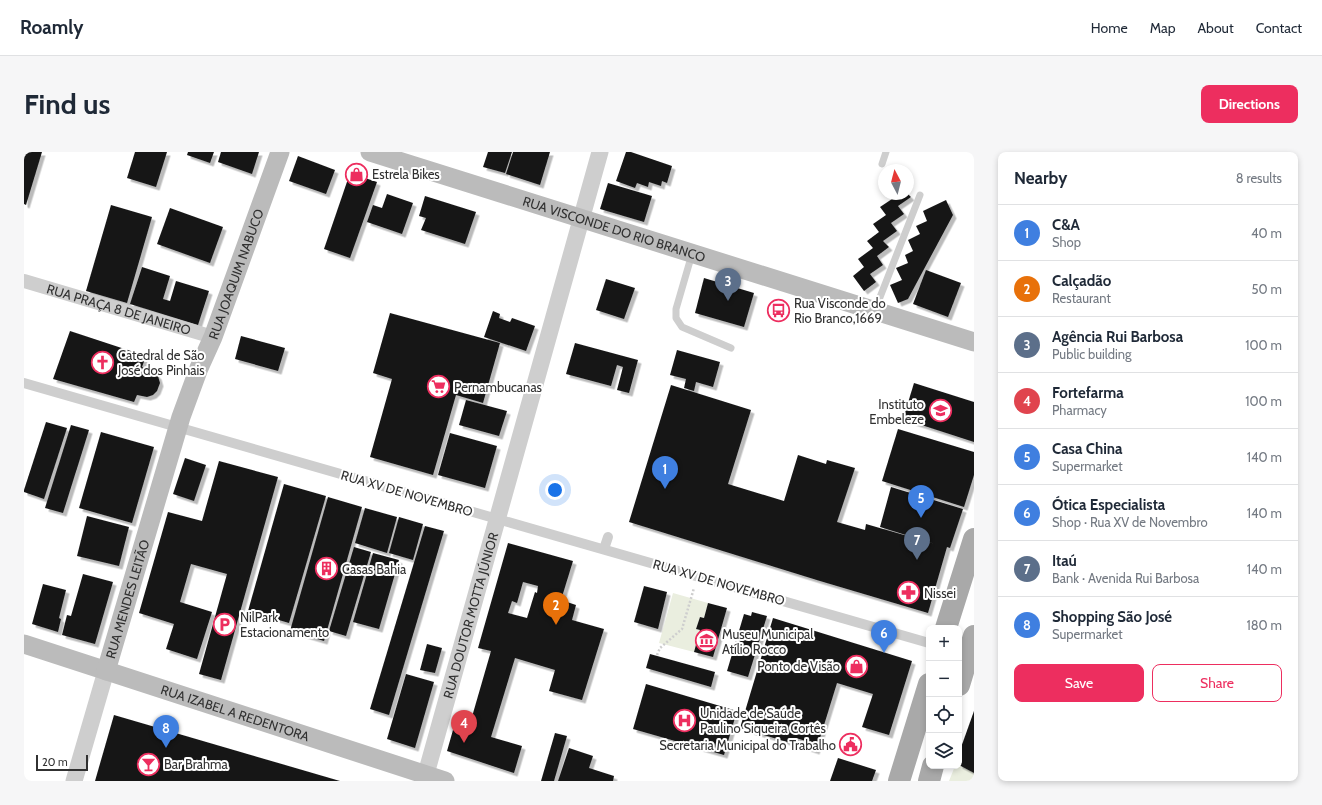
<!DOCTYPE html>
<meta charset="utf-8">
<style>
:root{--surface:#fff;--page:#f6f6f7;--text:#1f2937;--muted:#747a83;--line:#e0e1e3;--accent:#ed2e5f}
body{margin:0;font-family:Cabin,sans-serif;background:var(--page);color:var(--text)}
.controls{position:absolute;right:12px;bottom:12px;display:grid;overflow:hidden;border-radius:8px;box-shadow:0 2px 6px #0003}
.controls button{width:36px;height:36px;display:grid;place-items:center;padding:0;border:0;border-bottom:1px solid var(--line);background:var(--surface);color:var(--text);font:20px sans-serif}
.compass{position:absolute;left:854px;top:12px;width:36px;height:36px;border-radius:50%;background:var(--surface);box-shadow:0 2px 6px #0003;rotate:353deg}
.scale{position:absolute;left:12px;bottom:10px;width:52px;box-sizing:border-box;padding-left:4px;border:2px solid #313131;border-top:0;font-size:11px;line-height:14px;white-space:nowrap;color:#313131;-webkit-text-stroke:3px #fff;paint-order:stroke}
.you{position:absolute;left:531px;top:338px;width:14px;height:14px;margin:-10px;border:3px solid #fff;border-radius:50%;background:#1a73e8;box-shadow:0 0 0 6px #1a73e833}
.badge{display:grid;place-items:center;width:26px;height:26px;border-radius:50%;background:var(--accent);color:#fff;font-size:13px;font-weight:700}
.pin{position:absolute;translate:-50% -33px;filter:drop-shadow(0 1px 2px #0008)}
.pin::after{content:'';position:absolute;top:21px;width:14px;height:12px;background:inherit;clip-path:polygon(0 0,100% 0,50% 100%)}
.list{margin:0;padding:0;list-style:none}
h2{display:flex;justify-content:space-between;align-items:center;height:52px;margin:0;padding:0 16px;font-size:17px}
h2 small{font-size:13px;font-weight:400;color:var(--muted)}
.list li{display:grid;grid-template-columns:26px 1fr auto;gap:12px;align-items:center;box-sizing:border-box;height:56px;padding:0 16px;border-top:1px solid var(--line)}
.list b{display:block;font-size:15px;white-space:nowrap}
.list p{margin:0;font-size:13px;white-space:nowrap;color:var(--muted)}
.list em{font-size:13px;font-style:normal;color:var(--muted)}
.actions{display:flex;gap:8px;padding:12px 16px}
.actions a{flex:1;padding:9px 0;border:1px solid var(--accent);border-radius:8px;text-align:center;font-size:14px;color:var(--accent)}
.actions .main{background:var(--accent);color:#fff}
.icon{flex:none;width:22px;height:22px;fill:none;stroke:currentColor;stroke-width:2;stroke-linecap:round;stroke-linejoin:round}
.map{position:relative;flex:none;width:950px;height:629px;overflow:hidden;border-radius:8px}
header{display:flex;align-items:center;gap:24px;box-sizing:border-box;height:56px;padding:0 20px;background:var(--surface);border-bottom:1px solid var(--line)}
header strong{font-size:19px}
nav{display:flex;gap:22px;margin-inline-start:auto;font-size:14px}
.intro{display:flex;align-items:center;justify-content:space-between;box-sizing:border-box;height:96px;padding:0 24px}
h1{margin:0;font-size:28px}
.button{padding:10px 18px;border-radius:8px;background:var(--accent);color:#fff;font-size:14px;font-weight:700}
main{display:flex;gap:24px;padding:0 24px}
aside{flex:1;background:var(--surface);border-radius:8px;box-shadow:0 2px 6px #0003}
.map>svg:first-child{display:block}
</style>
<header>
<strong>Roamly</strong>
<nav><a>Home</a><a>Map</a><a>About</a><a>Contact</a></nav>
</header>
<div class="intro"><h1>Find us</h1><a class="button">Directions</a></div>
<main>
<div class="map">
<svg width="950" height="629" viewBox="0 0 950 629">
<defs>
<filter id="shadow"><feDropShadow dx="3.5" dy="3.5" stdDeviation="0" flood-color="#0004"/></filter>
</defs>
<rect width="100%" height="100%" fill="#fff"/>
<!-- green -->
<g fill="#eaeedf">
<polygon points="649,441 684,451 680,466 676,465 672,477 676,478 670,500 635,491"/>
<polygon points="935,613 950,621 950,629 925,629 931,614"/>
</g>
<!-- building -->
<g fill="#181818" fill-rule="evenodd" filter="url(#shadow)">
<polygon points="0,0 18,0 2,53 0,52"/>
<polygon points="111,0 143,0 132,35 103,26"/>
<polygon points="164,0 190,0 186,11 163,3"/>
<polygon points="197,0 235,0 228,22 194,10"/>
<polygon points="464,0 488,0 481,21 459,15"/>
<polygon points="489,0 526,0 516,33 482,22"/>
<polygon points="602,0 607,0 648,14 643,31 638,29 637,34 625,30 624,35 613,31 611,36 592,29"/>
<polygon points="274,4 311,18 302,42 265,29"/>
<polygon points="326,21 353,30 326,106 300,97"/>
<polygon points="584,31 628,44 620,70 576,57"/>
<polygon points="363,42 389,51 378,82 343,70 349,53 358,56"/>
<polygon points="864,42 884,42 887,45 874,54 880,62 867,71 873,79 859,89 865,95 853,104 859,113 846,122 852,130 840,139 829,124 840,115 834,107 849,96 843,89 855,80 849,72 862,63 856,55 868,47"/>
<polygon points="401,44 452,60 441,92 397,78 402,66 395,64"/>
<polygon points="922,48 929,63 884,147 874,151 866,133 878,128 872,116 884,111 881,103 889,99 884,88 896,82 892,74 903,69 899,59"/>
<polygon points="87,53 128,65 103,151 62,139"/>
<polygon points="146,56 199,75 186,111 133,92"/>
<polygon points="118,115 146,124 139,147 146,149 152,129 185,139 174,173 106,152"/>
<polygon points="902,118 937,131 924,165 889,152"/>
<polygon points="680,126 730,141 720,175 671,161"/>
<polygon points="582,127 611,136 600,167 572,158"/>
<polygon points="469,159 476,162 475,166 486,170 488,166 511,174 502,199 460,185"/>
<polygon points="366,161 476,191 459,251 432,243 409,323 346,305 368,227 349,221"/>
<polygon points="46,179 122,204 118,215 129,219 134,224 136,231 133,239 129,243 123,245 113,243 110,250 29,227"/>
<polygon points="217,184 261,196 254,219 211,207"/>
<polygon points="551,191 614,208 605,241 593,238 599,215 593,213 587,234 542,222"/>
<polygon points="653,198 696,210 689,235 672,230 670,239 660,236 662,227 646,223"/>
<polygon points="890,231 950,250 950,290 879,267"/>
<polygon points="647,233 727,258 704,332 760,349 774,303 802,312 803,308 831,316 813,370 841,378 842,372 911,392 856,375 867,335 939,357 926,396 923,395 904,461 796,429 605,370"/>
<polygon points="442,248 483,259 475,284 435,273"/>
<polygon points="22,270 43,276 20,347 0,340 0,338"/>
<polygon points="47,273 65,278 39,361 21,356"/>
<polygon points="874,277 950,300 950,323 940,355 858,329"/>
<polygon points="77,280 130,295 108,371 55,356"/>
<polygon points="426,281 473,294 461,336 414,323"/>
<polygon points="161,306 182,313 170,349 149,342"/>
<polygon points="195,309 254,325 197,528 175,522 203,422 167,412 156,450 188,460 173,507 142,497 150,472 115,461 144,360 178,369"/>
<polygon points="260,332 302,344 265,471 224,459"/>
<polygon points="304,345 338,355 300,489 266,479"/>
<polygon points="341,356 373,365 363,401 331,391"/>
<polygon points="63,364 105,375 95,414 53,404"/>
<polygon points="375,365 399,372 389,408 365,401"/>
<polygon points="401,374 420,379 365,563 346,557"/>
<path d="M484,391L549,409L537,448L552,453L548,468L580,477L558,548L525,539L531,518L491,506L467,585L498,594L490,621L423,599L429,578L443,582L467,499L454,496ZM499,430L514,434L513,441L511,440L503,466L484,461L488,449L493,451Z"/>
<polygon points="330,395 347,400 322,484 305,479"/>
<polygon points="349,401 375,408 355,477 329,470"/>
<polygon points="59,422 89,430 71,492 38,483 43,463 47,464"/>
<polygon points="19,432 42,438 35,466 37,467 34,480 8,472"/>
<polygon points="620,434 643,440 634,477 610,470"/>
<polygon points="684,451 703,456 689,505 670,500 676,478 672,477 676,465 680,466"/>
<polygon points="728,460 743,464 724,525 703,519 720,462 727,464"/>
<polygon points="749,466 888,509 865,583 838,575 849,542 813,531 792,599 783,596 785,590 772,586 770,592 716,576"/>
<polygon points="403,492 418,496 411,521 396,518"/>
<polygon points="626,502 691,520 687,535 622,516"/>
<polygon points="382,522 410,530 391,596 363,587"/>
<polygon points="622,532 713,559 700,603 609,577"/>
<polygon points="950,559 950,621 935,613 935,601"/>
<polygon points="90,563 316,629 71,629"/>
<polygon points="531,581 543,584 530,629 517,629"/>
<polygon points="545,596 569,604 565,616 590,624 589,629 534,629"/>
<polygon points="814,606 852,618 848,629 806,629"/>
</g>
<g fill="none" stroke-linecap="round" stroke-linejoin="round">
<!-- path -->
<polyline stroke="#cecece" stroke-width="2.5" stroke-dasharray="2 2" stroke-linecap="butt" points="633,503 636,496 658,477 670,436"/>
<!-- service -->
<g stroke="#cecece" stroke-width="7">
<polyline points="858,12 862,0"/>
<polyline points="668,102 652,157 652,166 658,175 707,196"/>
<polyline points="851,158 896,43"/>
</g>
<!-- pedestrian -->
<g stroke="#cecece" stroke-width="10">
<polyline points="0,231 905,491"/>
<polyline points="580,397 584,385"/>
</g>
<!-- minor -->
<path stroke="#cecece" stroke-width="14" id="s1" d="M0,129L189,185"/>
<!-- tertiary -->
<g stroke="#cecece" stroke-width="17">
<polyline points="50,629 82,519"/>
<path id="s2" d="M400,629L576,0"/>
</g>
<!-- secondary -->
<g stroke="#bbb" stroke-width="19">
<path id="s3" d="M346,0L950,190"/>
<path id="s4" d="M0,492L421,629"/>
<path id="s5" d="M82,519L157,265L175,216L189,185L256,0"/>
</g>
<!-- primary -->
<g stroke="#a9a9a9" stroke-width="22">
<polyline points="922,476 950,387"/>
<polyline points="935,533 950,484"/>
<polyline points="875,629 905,532"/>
<polyline points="905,629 909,614"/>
</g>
</g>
<!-- icons -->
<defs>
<symbol id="shop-ring" viewBox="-11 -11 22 22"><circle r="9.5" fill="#fff" stroke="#ed2e5f" stroke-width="1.5"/><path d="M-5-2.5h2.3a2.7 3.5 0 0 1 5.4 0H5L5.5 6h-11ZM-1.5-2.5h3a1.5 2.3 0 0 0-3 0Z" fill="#ed2e5f"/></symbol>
<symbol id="bus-ring" viewBox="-11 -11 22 22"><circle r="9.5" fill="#fff" stroke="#ed2e5f" stroke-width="1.5"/><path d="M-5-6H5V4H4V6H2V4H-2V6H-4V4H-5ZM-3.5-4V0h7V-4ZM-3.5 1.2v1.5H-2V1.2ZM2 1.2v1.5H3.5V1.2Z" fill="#ed2e5f"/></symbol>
<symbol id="church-ring" viewBox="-11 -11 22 22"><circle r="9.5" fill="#fff" stroke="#ed2e5f" stroke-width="1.5"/><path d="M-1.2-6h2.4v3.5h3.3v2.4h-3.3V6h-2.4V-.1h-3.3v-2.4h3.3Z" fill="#ed2e5f"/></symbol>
<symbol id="supermarket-ring" viewBox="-11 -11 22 22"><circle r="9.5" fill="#fff" stroke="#ed2e5f" stroke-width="1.5"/><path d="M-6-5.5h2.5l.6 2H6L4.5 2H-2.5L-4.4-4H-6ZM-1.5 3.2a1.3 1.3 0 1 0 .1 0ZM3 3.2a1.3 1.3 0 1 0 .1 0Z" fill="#ed2e5f"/></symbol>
<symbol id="university-ring" viewBox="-11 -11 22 22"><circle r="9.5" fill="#fff" stroke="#ed2e5f" stroke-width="1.5"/><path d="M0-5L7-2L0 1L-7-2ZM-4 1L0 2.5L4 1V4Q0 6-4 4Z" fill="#ed2e5f"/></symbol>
<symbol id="building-ring" viewBox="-11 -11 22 22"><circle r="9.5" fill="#fff" stroke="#ed2e5f" stroke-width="1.5"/><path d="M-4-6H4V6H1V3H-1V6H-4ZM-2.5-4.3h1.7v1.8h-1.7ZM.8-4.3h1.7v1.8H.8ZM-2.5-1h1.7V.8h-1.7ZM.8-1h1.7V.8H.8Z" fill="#ed2e5f"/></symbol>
<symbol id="pharmacy-ring" viewBox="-11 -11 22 22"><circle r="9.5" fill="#fff" stroke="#ed2e5f" stroke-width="1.5"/><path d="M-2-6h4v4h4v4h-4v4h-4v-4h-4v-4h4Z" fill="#ed2e5f"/></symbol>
<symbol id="parking-ring" viewBox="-11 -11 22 22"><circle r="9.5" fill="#fff" stroke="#ed2e5f" stroke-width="1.5"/><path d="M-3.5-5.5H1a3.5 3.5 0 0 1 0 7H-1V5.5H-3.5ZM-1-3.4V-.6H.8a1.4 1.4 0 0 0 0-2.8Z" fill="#ed2e5f"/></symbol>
<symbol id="museum-ring" viewBox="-11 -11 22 22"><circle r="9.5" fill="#fff" stroke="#ed2e5f" stroke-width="1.5"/><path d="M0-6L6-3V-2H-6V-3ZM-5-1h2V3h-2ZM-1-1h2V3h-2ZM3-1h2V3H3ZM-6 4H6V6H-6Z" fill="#ed2e5f"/></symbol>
<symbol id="hospital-ring" viewBox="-11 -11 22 22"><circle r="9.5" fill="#fff" stroke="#ed2e5f" stroke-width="1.5"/><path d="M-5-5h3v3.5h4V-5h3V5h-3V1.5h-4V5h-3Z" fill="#ed2e5f"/></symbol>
<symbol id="civic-ring" viewBox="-11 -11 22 22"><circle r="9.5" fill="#fff" stroke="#ed2e5f" stroke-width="1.5"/><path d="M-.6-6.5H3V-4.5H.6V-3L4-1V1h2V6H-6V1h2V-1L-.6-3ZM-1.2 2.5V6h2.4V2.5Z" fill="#ed2e5f"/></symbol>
<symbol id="bar-ring" viewBox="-11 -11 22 22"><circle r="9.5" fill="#fff" stroke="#ed2e5f" stroke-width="1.5"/><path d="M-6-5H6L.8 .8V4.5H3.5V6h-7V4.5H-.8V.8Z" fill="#ed2e5f"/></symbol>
</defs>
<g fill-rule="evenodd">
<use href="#shop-ring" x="320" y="10" width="25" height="25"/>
<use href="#bus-ring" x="742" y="146" width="25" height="25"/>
<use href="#church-ring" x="66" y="198" width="25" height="25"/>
<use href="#supermarket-ring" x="402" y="222" width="25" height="25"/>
<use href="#university-ring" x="904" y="246" width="25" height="25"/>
<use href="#building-ring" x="290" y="404" width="25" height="25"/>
<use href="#pharmacy-ring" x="872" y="428" width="25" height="25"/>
<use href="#parking-ring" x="188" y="460" width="25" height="25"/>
<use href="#museum-ring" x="670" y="476" width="25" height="25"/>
<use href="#shop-ring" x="820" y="502" width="25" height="25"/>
<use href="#hospital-ring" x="648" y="556" width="25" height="25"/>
<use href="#civic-ring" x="814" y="580" width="25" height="25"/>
<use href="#bar-ring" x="112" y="600" width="25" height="25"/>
</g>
<g text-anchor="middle" stroke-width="4" stroke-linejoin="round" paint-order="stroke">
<!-- poi labels -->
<g font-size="13" fill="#313131" stroke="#fff" text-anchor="start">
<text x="348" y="27">Estrela Bikes</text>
<text x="770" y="156">Rua Visconde do<tspan x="770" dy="15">Rio Branco,1669</tspan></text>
<text x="94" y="208">Catedral de São<tspan x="94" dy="15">José dos Pinhais</tspan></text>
<text x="430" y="240">Pernambucanas</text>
<text x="900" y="257" text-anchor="end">Instituto<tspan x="900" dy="15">Embeleze</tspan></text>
<text x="318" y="422">Casas Bahia</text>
<text x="900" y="446">Nissei</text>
<text x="216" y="470">NilPark<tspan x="216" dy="15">Estacionamento</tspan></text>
<text x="698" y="487">Museu Municipal<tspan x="698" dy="15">Atílio Rocco</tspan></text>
<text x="816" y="519" text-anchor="end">Ponto de Visão</text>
<text x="676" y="566">Unidade de Saúde<tspan x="676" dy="15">Paulino Siqueira Cortês</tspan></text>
<text x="812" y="598" text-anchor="end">Secretaria Municipal do Trabalho</text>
<text x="140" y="617">Bar Brahma</text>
</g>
<!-- street labels -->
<g font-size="13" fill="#313131" stroke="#fff">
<text dy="5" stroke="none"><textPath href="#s3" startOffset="256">RUA VISCONDE DO RIO BRANCO</textPath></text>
<text dy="5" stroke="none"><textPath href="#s5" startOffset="418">RUA JOAQUIM NABUCO</textPath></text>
<text dy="5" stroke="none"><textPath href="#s1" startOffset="99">RUA PRAÇA 8 DE JANEIRO</textPath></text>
<text transform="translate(383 341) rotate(16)" y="5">RUA XV DE NOVEMBRO</text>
<text transform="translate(695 430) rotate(16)" y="5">RUA XV DE NOVEMBRO</text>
<text dy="5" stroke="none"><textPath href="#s5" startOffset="75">RUA MENDES LEITÃO</textPath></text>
<text dy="5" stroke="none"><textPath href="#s2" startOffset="172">RUA DOUTOR MOTTA JÚNIOR</textPath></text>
<text dy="5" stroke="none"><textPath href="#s4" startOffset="222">RUA IZABEL A REDENTORA</textPath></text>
</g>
</g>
</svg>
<div class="controls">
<button>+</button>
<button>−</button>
<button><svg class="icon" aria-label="locate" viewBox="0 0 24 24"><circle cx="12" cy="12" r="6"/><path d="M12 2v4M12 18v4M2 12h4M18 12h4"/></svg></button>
<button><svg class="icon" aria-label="layers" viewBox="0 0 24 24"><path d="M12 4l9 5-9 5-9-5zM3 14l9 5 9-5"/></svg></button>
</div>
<svg class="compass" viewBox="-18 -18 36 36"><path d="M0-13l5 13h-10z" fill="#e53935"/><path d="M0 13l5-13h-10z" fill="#747a83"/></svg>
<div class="scale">20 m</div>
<div class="you"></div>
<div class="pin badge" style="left:641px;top:337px;background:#3f7fe0">1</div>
<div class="pin badge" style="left:532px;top:473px;background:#e8710a">2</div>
<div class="pin badge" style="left:704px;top:149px;background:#5c6f8a">3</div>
<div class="pin badge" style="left:440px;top:591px;background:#e0444e">4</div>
<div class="pin badge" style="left:897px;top:366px;background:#3f7fe0">5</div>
<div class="pin badge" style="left:860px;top:501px;background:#3f7fe0">6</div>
<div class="pin badge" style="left:893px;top:408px;background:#5c6f8a">7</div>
<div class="pin badge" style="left:142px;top:596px;background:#3f7fe0">8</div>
</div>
<aside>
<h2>Nearby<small>8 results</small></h2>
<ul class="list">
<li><span class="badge" style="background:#3f7fe0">1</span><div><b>C&amp;A</b><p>Shop</p></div><em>40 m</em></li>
<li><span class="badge" style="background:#e8710a">2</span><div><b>Calçadão</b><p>Restaurant</p></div><em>50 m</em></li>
<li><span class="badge" style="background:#5c6f8a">3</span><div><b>Agência Rui Barbosa</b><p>Public building</p></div><em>100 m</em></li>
<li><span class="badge" style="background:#e0444e">4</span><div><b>Fortefarma</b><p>Pharmacy</p></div><em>100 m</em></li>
<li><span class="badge" style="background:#3f7fe0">5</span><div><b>Casa China</b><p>Supermarket</p></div><em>140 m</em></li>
<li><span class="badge" style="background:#3f7fe0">6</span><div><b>Ótica Especialista</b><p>Shop · Rua XV de Novembro</p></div><em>140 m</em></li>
<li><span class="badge" style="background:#5c6f8a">7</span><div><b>Itaú</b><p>Bank · Avenida Rui Barbosa</p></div><em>140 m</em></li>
<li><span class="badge" style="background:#3f7fe0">8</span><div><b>Shopping São José</b><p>Supermarket</p></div><em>180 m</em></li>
</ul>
<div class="actions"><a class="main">Save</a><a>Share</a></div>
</aside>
</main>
